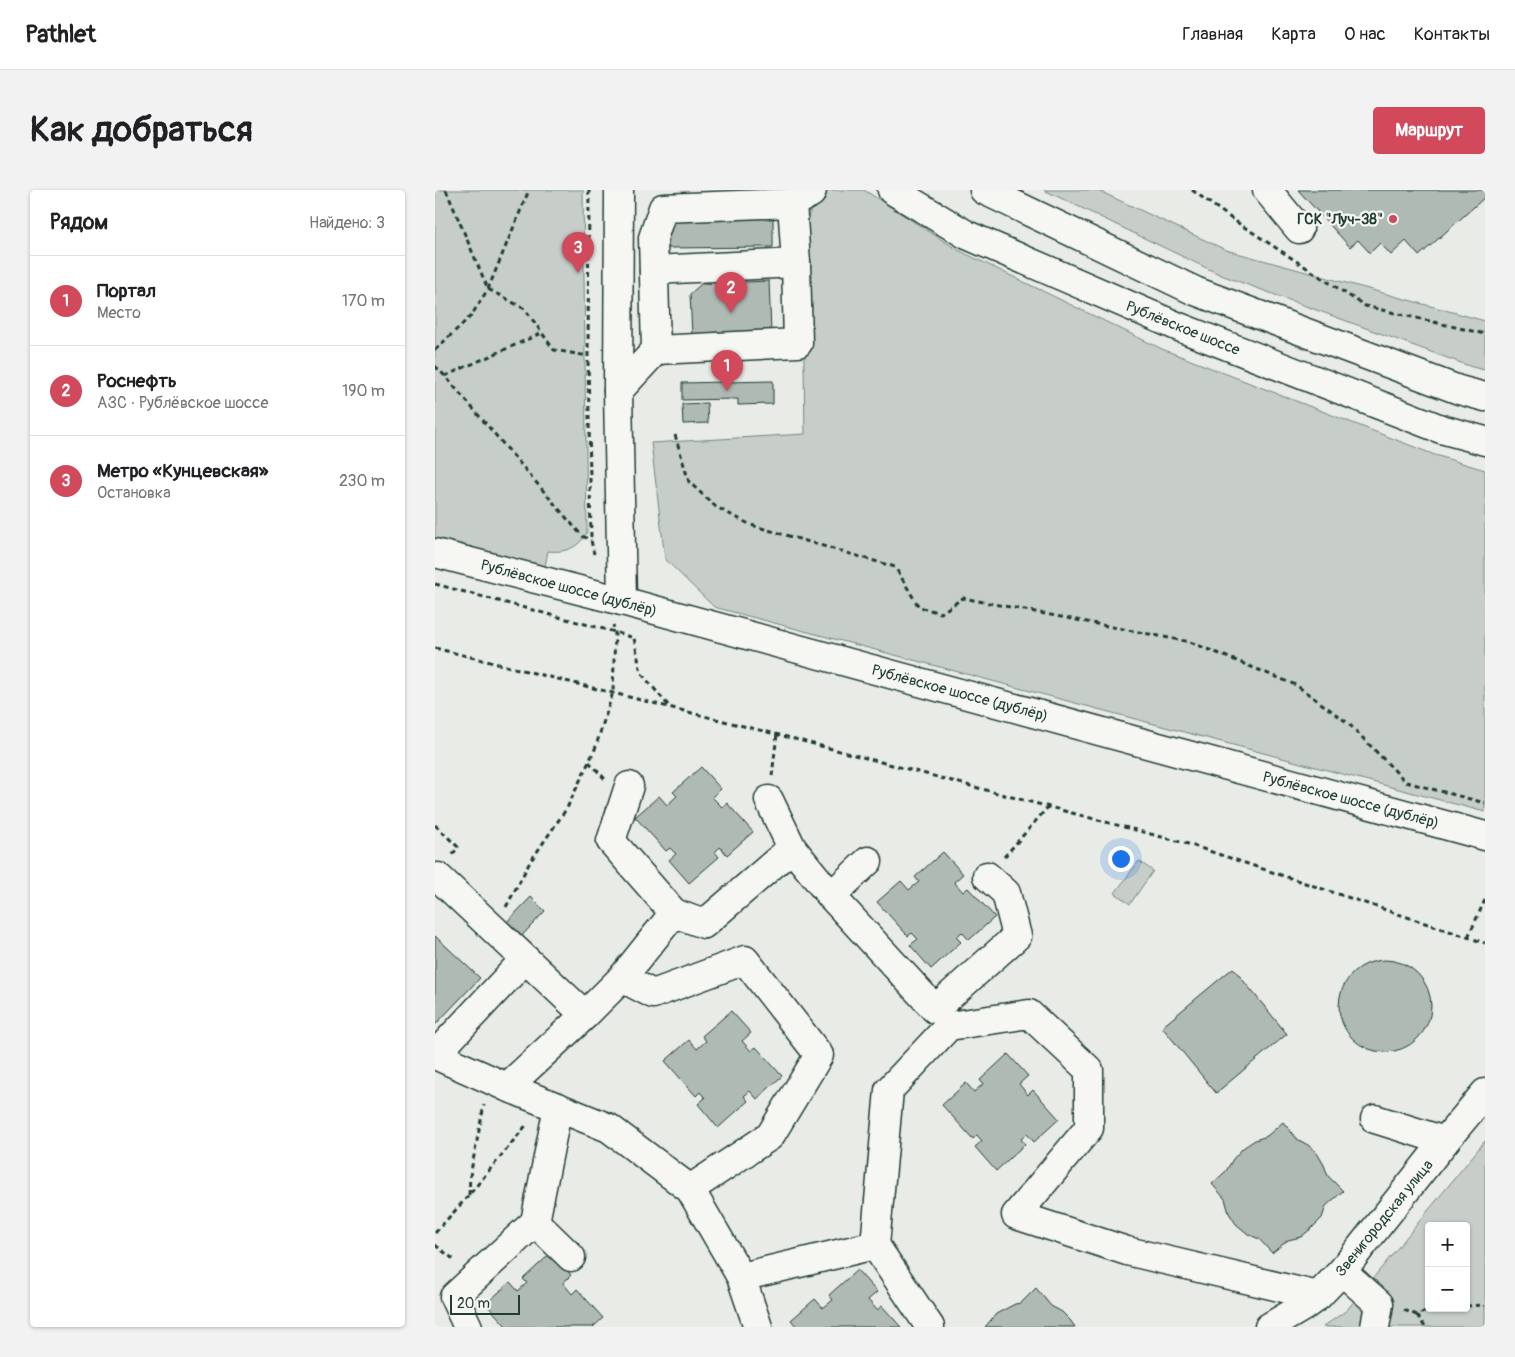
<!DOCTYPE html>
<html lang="ru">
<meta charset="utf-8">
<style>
:root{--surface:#fff;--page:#f2f2f2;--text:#202124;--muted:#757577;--line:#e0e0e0;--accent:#d1495b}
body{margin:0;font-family:Pangolin,sans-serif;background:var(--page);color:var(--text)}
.controls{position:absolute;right:15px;bottom:15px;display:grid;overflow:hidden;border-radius:5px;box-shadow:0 1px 4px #0004}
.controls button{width:45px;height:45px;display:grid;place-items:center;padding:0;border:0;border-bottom:1px solid var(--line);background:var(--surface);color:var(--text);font:25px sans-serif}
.scale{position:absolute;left:15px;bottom:12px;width:70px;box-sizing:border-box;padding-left:5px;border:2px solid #1f3d34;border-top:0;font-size:14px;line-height:18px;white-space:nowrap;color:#1f3d34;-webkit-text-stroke:4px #f6f6f2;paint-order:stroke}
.you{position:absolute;left:685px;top:668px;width:18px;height:18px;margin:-12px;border:4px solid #fff;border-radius:50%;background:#1a73e8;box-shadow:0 0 0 8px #1a73e833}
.badge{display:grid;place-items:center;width:32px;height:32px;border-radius:50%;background:var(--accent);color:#fff;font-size:16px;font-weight:700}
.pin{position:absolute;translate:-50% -41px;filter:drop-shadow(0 1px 2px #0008)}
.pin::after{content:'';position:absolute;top:26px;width:18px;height:15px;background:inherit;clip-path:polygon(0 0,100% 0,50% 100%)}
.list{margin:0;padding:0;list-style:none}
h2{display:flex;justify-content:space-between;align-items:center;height:65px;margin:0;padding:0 20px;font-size:21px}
h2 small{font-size:16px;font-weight:400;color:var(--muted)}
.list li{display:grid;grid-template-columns:32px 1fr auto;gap:15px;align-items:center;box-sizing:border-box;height:90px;padding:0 20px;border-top:1px solid var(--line)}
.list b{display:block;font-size:19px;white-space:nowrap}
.list p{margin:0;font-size:16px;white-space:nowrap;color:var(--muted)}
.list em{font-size:16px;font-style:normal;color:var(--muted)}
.map{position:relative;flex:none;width:1050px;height:1137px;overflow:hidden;border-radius:5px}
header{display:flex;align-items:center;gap:30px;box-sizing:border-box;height:70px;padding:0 25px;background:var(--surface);border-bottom:1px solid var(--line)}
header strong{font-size:24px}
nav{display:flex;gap:28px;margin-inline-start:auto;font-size:18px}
.intro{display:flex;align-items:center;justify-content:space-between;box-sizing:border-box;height:120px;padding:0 30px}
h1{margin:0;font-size:35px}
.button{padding:12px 22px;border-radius:5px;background:var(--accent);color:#fff;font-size:18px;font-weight:700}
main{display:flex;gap:30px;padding:0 30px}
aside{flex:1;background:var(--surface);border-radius:5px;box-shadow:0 1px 4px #0004}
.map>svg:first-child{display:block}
</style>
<header>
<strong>Pathlet</strong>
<nav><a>Главная</a><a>Карта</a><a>О нас</a><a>Контакты</a></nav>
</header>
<div class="intro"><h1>Как добраться</h1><a class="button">Маршрут</a></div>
<main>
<aside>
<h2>Рядом<small>Найдено: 3</small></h2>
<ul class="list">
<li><span class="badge">1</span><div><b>Портал</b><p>Место</p></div><em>170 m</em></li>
<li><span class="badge">2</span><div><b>Роснефть</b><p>АЗС · Рублёвское шоссе</p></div><em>190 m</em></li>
<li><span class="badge">3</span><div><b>Метро «Кунцевская»</b><p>Остановка</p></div><em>230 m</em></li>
</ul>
</aside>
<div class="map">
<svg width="1050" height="1137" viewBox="0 0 1050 1137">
<rect width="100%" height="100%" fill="#e9ebe7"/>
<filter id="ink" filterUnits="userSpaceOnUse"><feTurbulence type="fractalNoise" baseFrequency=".02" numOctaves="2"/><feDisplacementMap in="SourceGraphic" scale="10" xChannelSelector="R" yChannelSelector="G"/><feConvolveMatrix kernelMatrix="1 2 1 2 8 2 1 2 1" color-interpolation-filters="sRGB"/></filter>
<g filter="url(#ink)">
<!-- green -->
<g fill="#c7cec9" stroke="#73867e" fill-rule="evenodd">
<path d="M0,0H148L152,342C144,358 130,363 113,361L110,376L0,348Z"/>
<polygon points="385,0 429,0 523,60 727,159 1000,265 1050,280 1050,622 279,417 230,369 216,253 370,244 367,40"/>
<polygon points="609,0 662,0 791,60 1050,131 1050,180 1037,177 786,85"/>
<polygon points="704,671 718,681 695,714 680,703"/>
<path d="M1050,951V1137H888L912,1120ZM994,1036H1031V1118H994Z"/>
</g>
<!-- building -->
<g fill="#b0bab5" stroke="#1f3d34">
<polygon points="863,0 1050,0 1050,7 984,66 971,51 956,65 945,53 935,63 923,50 915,57"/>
<polygon points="338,26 338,57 231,58 231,28"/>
<polygon points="334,91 336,142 257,145 255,104 266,94"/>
<polygon points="338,191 338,214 303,215 303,209 247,210 247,193"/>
<polygon points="272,213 273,233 248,234 247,214"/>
<polygon points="266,577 286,599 277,607 287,617 292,613 318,642 292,665 285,657 280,662 284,667 254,693 234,670 241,664 235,658 231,661 200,627 224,606 232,615 242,606 238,602"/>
<polygon points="508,662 528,684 519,692 528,702 533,698 560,727 534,750 527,742 521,747 526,752 496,779 475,755 483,749 477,743 473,746 442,712 466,691 474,700 484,692 480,687"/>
<polygon points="96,707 110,721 81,752 66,738"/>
<polygon points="0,746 45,788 0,835"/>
<circle cx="950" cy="816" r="46"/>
<polygon points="798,778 852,844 781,903 727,837"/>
<polygon points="296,821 316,843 307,851 316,861 321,857 347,886 322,909 315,901 309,906 313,911 283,938 263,914 270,908 265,902 261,906 230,871 254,850 262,859 271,851 267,846"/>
<polygon points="573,864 593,886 584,894 593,905 598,900 624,929 599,952 592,944 586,949 590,954 561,981 540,957 547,951 542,945 538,949 507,915 531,893 539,902 548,894 545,890"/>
<polygon points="848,932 862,949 873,955 882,963 889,975 893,986 908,1001 891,1016 887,1028 877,1038 866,1047 853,1050 837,1063 824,1049 813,1044 801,1034 794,1023 790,1009 777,994 791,981 798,969 808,958 820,950 832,946"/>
<polygon points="116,1063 136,1085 128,1093 137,1104 142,1099 168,1128 158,1137 72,1137 51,1114 75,1092 83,1101 92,1093 88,1089"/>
<polygon points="422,1080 442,1102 433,1110 442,1120 447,1116 466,1137 362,1137 356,1130 380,1109 388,1118 398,1110 394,1105"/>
<polygon points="601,1098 616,1116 627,1122 635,1130 640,1137 550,1137 561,1124 580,1114 586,1113"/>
</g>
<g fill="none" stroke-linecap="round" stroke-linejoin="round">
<defs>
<g id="minor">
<polyline points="184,0 183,201 187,411"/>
<polyline points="832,0 864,39"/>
<polyline points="219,80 361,73 357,13"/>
<polyline points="221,160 363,153 361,73"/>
<polyline points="183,201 221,160 218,48 228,18 357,13 376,3 377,0"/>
<polyline points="0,363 187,411 1050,646"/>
<polyline points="357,658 396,706 433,671"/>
<polyline points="3,687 150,825"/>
<polyline points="396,706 500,819 582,746 571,703 552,686"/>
<polyline points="239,723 269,734 357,658 334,610"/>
<polyline points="187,788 218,804 310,770 384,865 335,946 255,999"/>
<polyline points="0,865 72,897 174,938 255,999 306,1087 440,1055 454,900 514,836 594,824 654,880 654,938 581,1025 692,1061 883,1106"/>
<polyline points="0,865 90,769"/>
<polyline points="72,897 150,825 187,788 239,723 176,651 194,596"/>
<polyline points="940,929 1010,951"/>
<polyline points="100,1032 136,1067"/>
<polyline points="440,1055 495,1137"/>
<polyline points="907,1081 944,1114 940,1137"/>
<polyline points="306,1087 323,1137"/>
<polyline points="33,1137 19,1107 100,1032 123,917"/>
<polyline points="834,1137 868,1117 883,1106 907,1081 1010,951 1050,903"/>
</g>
<g id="major">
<polyline points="457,0 532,45 744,137 1006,239 1050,251"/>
<polyline points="549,0 760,101 1024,200 1050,207"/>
</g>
</defs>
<!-- minor casing -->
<use href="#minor" stroke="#1f3d34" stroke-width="31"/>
<!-- major casing -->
<use href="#major" stroke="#1f3d34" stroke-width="31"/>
<!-- path -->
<g stroke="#1f3d34" stroke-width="3" stroke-dasharray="5 4" stroke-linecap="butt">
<polyline points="11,0 53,99 90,119 119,160 153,166"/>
<polyline points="154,0 153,166 156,350 159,364"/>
<polyline points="757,0 797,29 930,116 1050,144"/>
<polyline points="0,160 36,126 53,99 94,0"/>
<polyline points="0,176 10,186 147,346 156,350"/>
<polyline points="10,186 107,143"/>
<polyline points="240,245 254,292 281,317 316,335 460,377 484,417 506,423 528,408 755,452 861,495 913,533 971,592 1050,613"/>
<polyline points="0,394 180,442 199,448 206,483 233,515"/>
<polyline points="0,458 356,548 753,654 1050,753"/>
<polyline points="154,572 170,589"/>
<polyline points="337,586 342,544"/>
<polyline points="0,635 23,657 16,667"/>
<polyline points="569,667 613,617"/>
<polyline points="71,717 95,672 132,618 160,559 178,502 180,442 178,435"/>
<polyline points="1033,747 1050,710"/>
<polyline points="34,1005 35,986 49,915"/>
<polyline points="0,1043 34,1005 93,933"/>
<polyline points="0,1055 21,1071"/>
<polyline points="1031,1116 1050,1115"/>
<polyline points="969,1120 982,1125 998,1118"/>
<polyline points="982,1125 990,1137"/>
</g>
<!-- minor -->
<use href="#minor" stroke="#f6f6f2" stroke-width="28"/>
<!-- major -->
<use href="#major" stroke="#f6f6f2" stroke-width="28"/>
</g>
</g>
<!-- markers -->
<circle fill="#d1495b" stroke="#f6f6f2" stroke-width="2" cx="958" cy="29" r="5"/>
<g text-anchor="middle" stroke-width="4.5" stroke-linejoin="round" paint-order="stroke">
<!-- poi labels -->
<g font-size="15" font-weight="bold" fill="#1f3d34" stroke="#f6f6f2" text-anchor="end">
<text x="948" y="34">ГСК "Луч-38"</text>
</g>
<!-- street labels -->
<g font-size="15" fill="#1f3d34" stroke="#f6f6f2">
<text transform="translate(748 138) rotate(22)" y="5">Рублёвское шоссе</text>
<text transform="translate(134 398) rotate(15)" y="5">Рублёвское шоссе (дублёр)</text>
<text transform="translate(525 503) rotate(15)" y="5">Рублёвское шоссе (дублёр)</text>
<text transform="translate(916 610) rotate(15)" y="5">Рублёвское шоссе (дублёр)</text>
<text transform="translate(949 1028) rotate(-51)" y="5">Звенигородская улица</text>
</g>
</g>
</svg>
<div class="controls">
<button>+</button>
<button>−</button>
</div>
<div class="scale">20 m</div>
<div class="you"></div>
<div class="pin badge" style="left:292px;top:201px">1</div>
<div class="pin badge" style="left:296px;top:123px">2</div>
<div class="pin badge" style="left:143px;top:83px">3</div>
</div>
</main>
